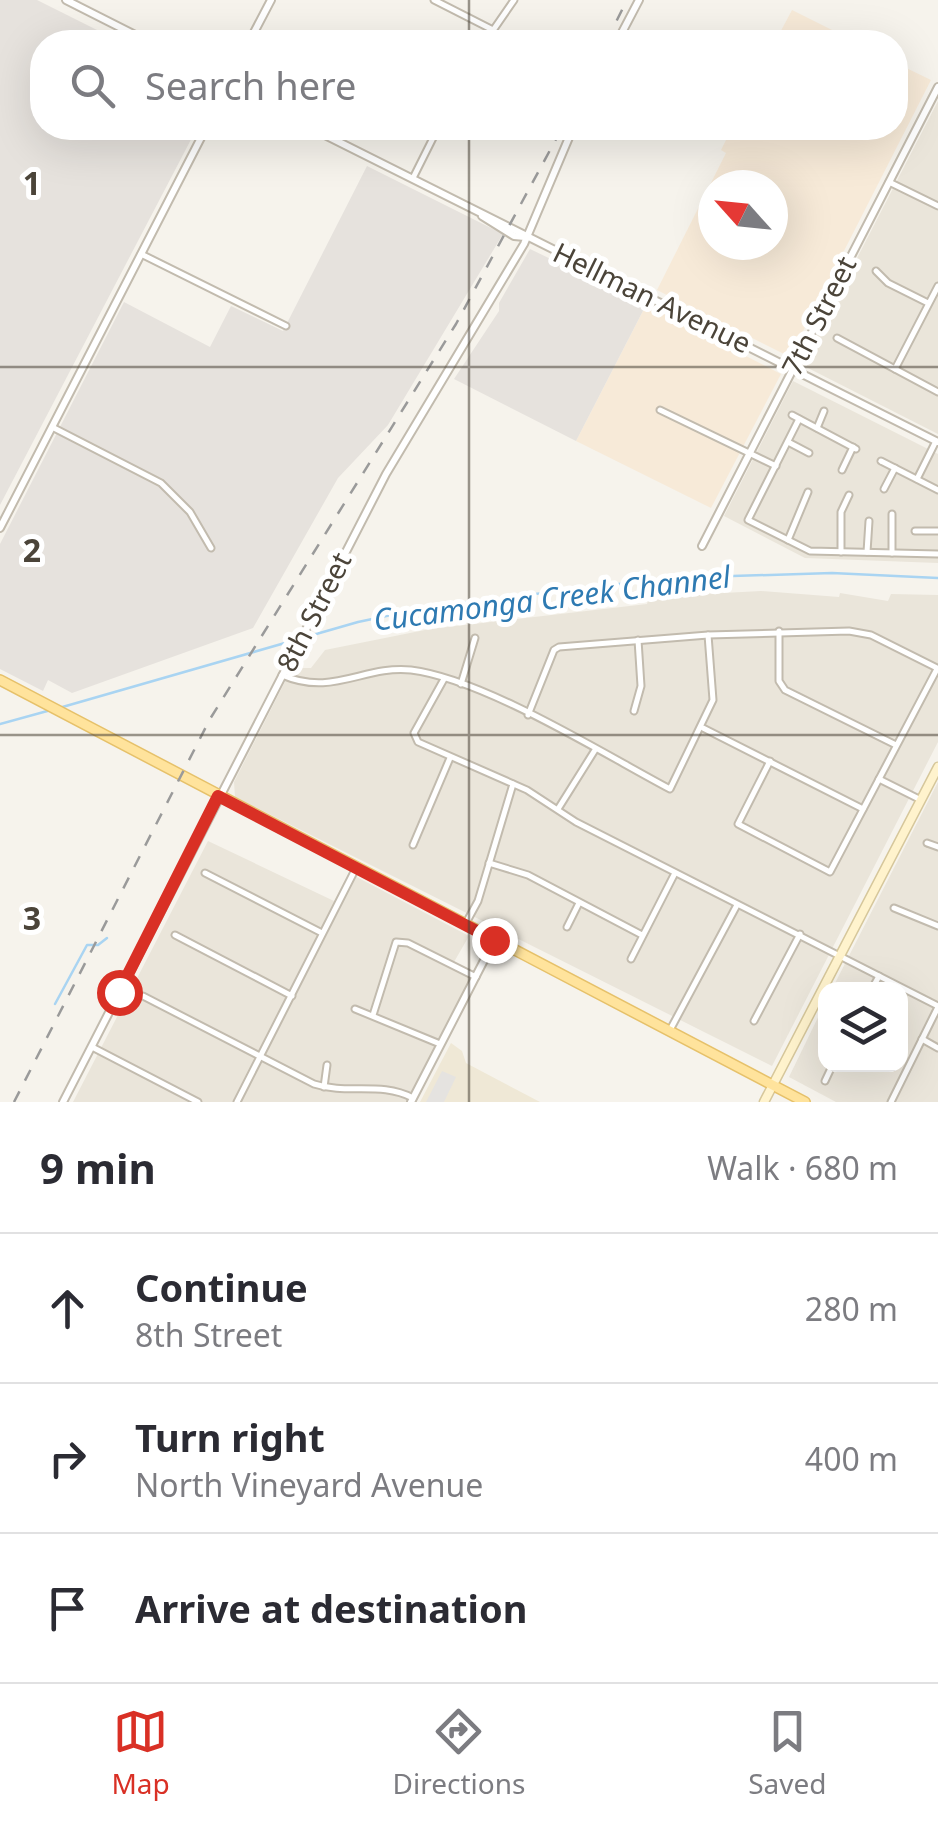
<!DOCTYPE html>
<meta charset="utf-8">
<style>
:root{--surface:#fff;--page:#f7f7f7;--text:#2b2b33;--muted:#7c7c81;--line:#e1e1e2;--accent:#d93025}
body{margin:0;font-family:"Noto Sans",sans-serif;background:var(--page);color:var(--text)}
.controls{position:absolute;right:30px;bottom:30px;display:grid;overflow:hidden;border-radius:20px;box-shadow:0 10px 40px #0002}
.controls button{width:90px;height:90px;display:grid;place-items:center;padding:0;border:0;border-bottom:2px solid var(--line);background:var(--surface);color:var(--text);font:50px sans-serif}
.compass{position:absolute;left:698px;top:170px;width:90px;height:90px;border-radius:50%;background:var(--surface);box-shadow:0 10px 40px #0002;rotate:297deg}
.stop{position:absolute;width:30px;height:30px;margin:-22px;border:8px solid #d93025;border-radius:50%;background:#fff}
.stop.end{background:#d93025;border-color:#fff;box-shadow:0 2px 10px #0008}
.list{margin:0;padding:0;list-style:none}
h2{display:flex;justify-content:space-between;align-items:center;height:130px;margin:0;padding:0 40px;font-size:42px}
h2 small{font-size:32px;font-weight:400;color:var(--muted)}
.list li{display:grid;grid-template-columns:65px 1fr auto;gap:30px;align-items:center;box-sizing:border-box;height:150px;padding:0 40px;border-top:2px solid var(--line)}
.list b{display:block;font-size:38px;white-space:nowrap}
.list p{margin:0;font-size:32px;white-space:nowrap;color:var(--muted)}
.list em{font-size:32px;font-style:normal;color:var(--muted)}
.icon{flex:none;width:55px;height:55px;fill:none;stroke:currentColor;stroke-width:2;stroke-linecap:round;stroke-linejoin:round}
.map{position:relative;flex:none;width:938px;height:1102px;overflow:hidden}
.search{position:absolute;background:var(--surface);box-shadow:0 10px 40px #0002;left:30px;right:30px;top:30px;height:110px;display:flex;align-items:center;gap:25px;box-sizing:border-box;padding:0 35px;border-radius:40px;color:var(--muted);font-size:38px}
.sheet{height:580px;background:var(--surface)}
nav{display:flex;justify-content:space-around;align-items:center;box-sizing:border-box;height:140px;border-top:2px solid var(--line);background:var(--surface);font-size:28px;color:var(--muted)}
nav a{display:grid;justify-items:center;gap:5px}
nav .on{color:var(--accent)}
.map>svg:first-child{display:block}
</style>
<div class="map">
<svg width="938" height="1102" viewBox="0 0 938 1102">
<rect width="100%" height="100%" fill="#f6f3ec"/>
<!-- residential -->
<g fill="#eae5da">
<polygon points="938,101 938,434 802,365"/>
<polygon points="793,381 938,454 938,563 805,558 724,516"/>
<polygon points="761,591 839,597 840,593 888,601 891,594 938,595 938,742 772,1066 235,797 234,782 292,668 311,668 325,650 430,629 647,604 649,597"/>
<polygon points="938,782 938,1102 836,1102 789,1077 825,1003 826,1064 900,1064 900,989 832,989"/>
<polygon points="208,841 334,901 349,873 469,936 454,962 474,972 407,1102 73,1102"/>
</g>
<!-- commercial -->
<g fill="#f7ead8" fill-rule="evenodd">
<polygon points="792,10 856,42 775,42"/>
<path d="M896,63L931,80L790,357L657,290L726,153L721,150L732,128H896ZM773,185V245H713V185Z"/>
<polygon points="646,305 781,374 711,508 576,441"/>
</g>
<!-- industrial -->
<g fill="#e6e2dd">
<polygon points="0,0 37,0 121,42 42,42 42,128 197,128 0,505"/>
<polygon points="367,166 503,234 388,425 338,478 253,628 72,693 48,680 43,691 0,669 0,544 124,302 210,347 231,306 283,331"/>
<polygon points="530,249 646,305 576,441 454,379 499,311 499,303"/>
</g>
<!-- education -->
<polygon fill="#efe8d6" points="451,1043 462,1051 466,1063 540,1102 420,1102"/>
<!-- parking -->
<polygon fill="#e5e3e0" points="442,1071 456,1077 444,1102 426,1102"/>
<g fill="none" stroke-linecap="round" stroke-linejoin="round">
<!-- stream -->
<g stroke="#a9d4f2" stroke-width="2.5">
<polyline points="59,708 358,622 434,606 669,578 832,573 938,578"/>
<polyline points="0,724 51,710"/>
<polyline points="55,1004 87,945 98,945 107,938"/>
</g>
<defs>
<g id="minor">
<polyline points="434,0 493,30"/>
<polyline points="485,42 514,0"/>
<polyline points="413,178 438,128"/>
<polyline points="889,182 938,206"/>
<polyline points="141,254 286,326"/>
<polyline points="876,271 888,283 928,303"/>
<polyline points="837,338 938,392"/>
<polyline points="895,369 938,286"/>
<polyline points="660,410 776,466"/>
<polyline points="792,415 856,449"/>
<polyline points="799,419 748,520 810,551 938,554"/>
<polyline points="52,427 161,483 190,512 211,548"/>
<polyline points="817,428 824,411"/>
<polyline points="788,442 809,453"/>
<polyline points="881,461 938,490"/>
<polyline points="842,470 853,447"/>
<polyline points="917,479 936,441"/>
<polyline points="884,489 895,468"/>
<polyline points="915,531 938,531"/>
<polyline points="788,540 808,492"/>
<polyline points="841,552 841,512 849,495"/>
<polyline points="867,552 869,521"/>
<polyline points="892,553 892,514"/>
<polyline points="779,631 779,681 785,690 896,745"/>
<path d="M282,675C333,697 364,665 411,670C484,679 602,753 670,789L713,700L708,635"/>
<polyline points="444,679 414,733 418,742 527,790 576,822 938,1006"/>
<polyline points="461,684 475,638"/>
<polyline points="634,711 641,686 638,640"/>
<polyline points="528,715 554,650 559,647 708,635 849,631 871,635 937,668"/>
<polyline points="703,728 863,809"/>
<polyline points="770,761 738,824 830,872 937,669"/>
<polyline points="879,779 921,800"/>
<polyline points="558,809 595,750"/>
<polyline points="927,843 938,847"/>
<polyline points="413,845 450,758"/>
<polyline points="489,863 528,875 642,935"/>
<polyline points="205,873 322,933"/>
<polyline points="894,908 938,926"/>
<polyline points="466,923 478,901 513,784"/>
<polyline points="567,927 579,903"/>
<polyline points="175,935 292,996"/>
<polyline points="631,959 675,873"/>
<polyline points="872,989 879,976"/>
<path d="M143,996L314,1084C348,1095 380,1081 413,1098"/>
<polyline points="355,1009 440,1044"/>
<polyline points="373,1015 396,942 408,943 476,977"/>
<polyline points="754,1021 800,934"/>
<polyline points="670,1030 737,905"/>
<polyline points="922,1039 938,1048"/>
<polyline points="92,1047 198,1102"/>
<polyline points="825,1081 833,1064"/>
<polyline points="324,1087 327,1065"/>
<polyline points="237,1102 356,868"/>
<polyline points="891,1102 938,1007"/>
</g>
<g id="tertiary">
<polyline points="66,0 149,42"/>
<polyline points="249,42 271,0"/>
<polyline points="617,42 639,0"/>
<polyline points="311,128 938,442"/>
<polyline points="482,216 514,236 525,237"/>
<polyline points="0,528 206,128"/>
<polyline points="702,546 938,87"/>
<polyline points="63,1102 386,474 524,244 573,128"/>
<polyline points="411,1102 495,939"/>
</g>
<polyline id="secondary" points="764,1102 938,767"/>
<polyline id="primary" points="0,680 805,1102"/>
</defs>
<!-- minor casing -->
<use href="#minor" stroke="#c2bbae" stroke-width="9"/>
<!-- tertiary casing -->
<use href="#tertiary" stroke="#c2bbae" stroke-width="10"/>
<!-- secondary casing -->
<use href="#secondary" stroke="#d6c79b" stroke-width="11"/>
<!-- primary casing -->
<use href="#primary" stroke="#e6c16a" stroke-width="12"/>
<!-- minor -->
<use href="#minor" stroke="#fff" stroke-width="5"/>
<!-- tertiary -->
<use href="#tertiary" stroke="#fff" stroke-width="6"/>
<!-- secondary -->
<use href="#secondary" stroke="#fff3cd" stroke-width="8"/>
<!-- primary -->
<use href="#primary" stroke="#ffe39c" stroke-width="9"/>
<!-- rail -->
<g stroke="#9a9a9a" stroke-width="2.5" stroke-dasharray="12 12" stroke-linecap="butt">
<polyline points="606,42 627,0"/>
<polyline points="14,1102 210,719 456,324 562,128"/>
</g>
</g>
<g fill="none" stroke-linecap="round" stroke-linejoin="round">
<!-- route -->
<polyline stroke="#d93025" stroke-width="12" points="119,992 218,796 494,940"/>
</g>
<!-- grid -->
<path fill="none" stroke="#4b4439" stroke-width="2.5" stroke-opacity="0.55" d="M469,0V42M469,128V1102M0,367H938M0,735H938"/>
<g text-anchor="middle" stroke-width="10" stroke-linejoin="round" paint-order="stroke">
<!-- street labels -->
<g font-size="28" fill="#4b4439" stroke="#fff">
<text transform="translate(652 298) rotate(26)" y="10">Hellman Avenue</text>
<text transform="translate(819 316) rotate(-63)" y="10">7th Street</text>
<text transform="translate(314 612) rotate(-63)" y="10">8th Street</text>
</g>
<!-- water labels -->
<g font-size="30" font-style="italic" fill="#2e7ab2" stroke="#fff">
<text transform="translate(552 599) rotate(-7)" y="10">Cucamonga Creek Channel</text>
</g>
</g>
<g font-size="32" text-anchor="middle" font-weight="bold" fill="#4b4439" stroke="#fff" stroke-width="10" stroke-linejoin="round" paint-order="stroke">
<text x="32" y="195">1</text>
<text x="32" y="562">2</text>
<text x="32" y="930">3</text>
</g>
</svg>
<div class="controls">
<button><svg class="icon" aria-label="layers" viewBox="0 0 24 24"><path d="M12 4l9 5-9 5-9-5zM3 14l9 5 9-5"/></svg></button>
</div>
<svg class="compass" viewBox="-18 -18 36 36"><path d="M0-13l5 13h-10z" fill="#e53935"/><path d="M0 13l5-13h-10z" fill="#7c7c81"/></svg>
<div class="stop" style="left:119px;top:992px"></div>
<div class="stop end" style="left:494px;top:940px"></div>
<div class="search"><svg class="icon" aria-label="search" viewBox="0 0 24 24"><circle cx="10" cy="10" r="6"/><path d="M15 15l6 6"/></svg>Search here</div>
</div>
<section class="sheet">
<h2>9 min<small>Walk · 680 m</small></h2>
<ul class="list">
<li><svg class="icon" aria-label="ahead" viewBox="0 0 24 24"><path d="M12 20V5M6 11l6-6 6 6"/></svg><div><b>Continue</b><p>8th Street</p></div><em>280 m</em></li>
<li><svg class="icon" aria-label="right" viewBox="0 0 24 24"><path d="M7 20v-9h11M14 6l5 5-5 5"/></svg><div><b>Turn right</b><p>North Vineyard Avenue</p></div><em>400 m</em></li>
<li><svg class="icon" aria-label="arrive" viewBox="0 0 24 24"><path d="M6 21V4h12l-3 4 3 4H6"/></svg><div><b>Arrive at destination</b></div></li>
</ul>
</section>
<nav>
<a class="on"><svg class="icon" aria-label="map" viewBox="0 0 24 24"><path d="M3 6l6-2 6 2 6-2v14l-6 2-6-2-6 2zM9 4v14M15 6v14"/></svg>Map</a>
<a><svg class="icon" aria-label="directions" viewBox="0 0 24 24"><path d="M12 3l9 9-9 9-9-9zM9 14v-3h6M13 9l2 2-2 2"/></svg>Directions</a>
<a><svg class="icon" aria-label="saved" viewBox="0 0 24 24"><path d="M7 4h10v16l-5-4-5 4z"/></svg>Saved</a>
</nav>
